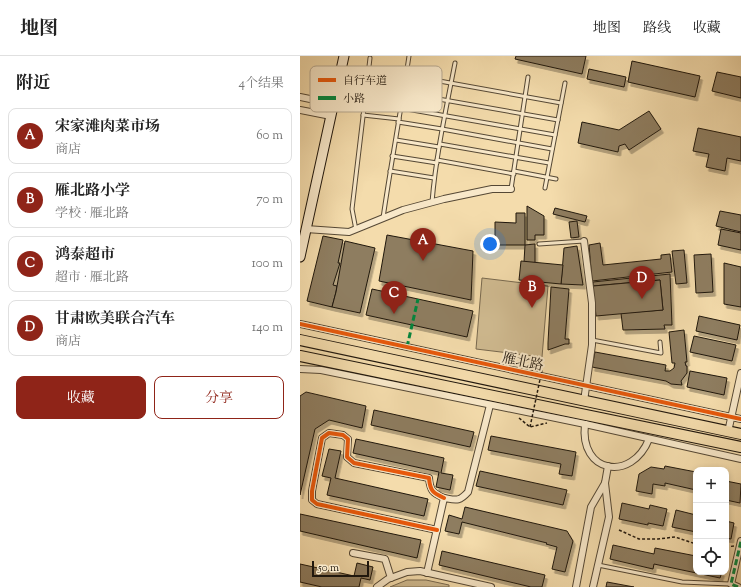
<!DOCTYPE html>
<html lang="zh">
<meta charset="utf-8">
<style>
:root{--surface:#fff;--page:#f2f2f2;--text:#222;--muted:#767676;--line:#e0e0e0;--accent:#8f2418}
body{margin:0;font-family:"Sorts Mill Goudy","Noto Serif SC",serif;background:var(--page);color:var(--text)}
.controls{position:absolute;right:12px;bottom:12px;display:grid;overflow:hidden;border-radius:8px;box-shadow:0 2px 6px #0003}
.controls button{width:36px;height:36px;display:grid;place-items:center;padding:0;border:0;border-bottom:1px solid var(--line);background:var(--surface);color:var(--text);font:20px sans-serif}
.scale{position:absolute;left:12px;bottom:10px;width:57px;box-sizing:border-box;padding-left:4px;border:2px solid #20170d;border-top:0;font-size:11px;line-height:14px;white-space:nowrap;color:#20170d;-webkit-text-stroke:3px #f8e8c9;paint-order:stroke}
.you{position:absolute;left:190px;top:188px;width:14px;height:14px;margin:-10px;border:3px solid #fff;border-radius:50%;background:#1a73e8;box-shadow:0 0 0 6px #1a73e833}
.badge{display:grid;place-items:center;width:26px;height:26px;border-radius:50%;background:var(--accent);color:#fff;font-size:13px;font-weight:700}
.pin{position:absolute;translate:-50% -33px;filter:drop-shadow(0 1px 2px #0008)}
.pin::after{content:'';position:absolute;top:21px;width:14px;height:12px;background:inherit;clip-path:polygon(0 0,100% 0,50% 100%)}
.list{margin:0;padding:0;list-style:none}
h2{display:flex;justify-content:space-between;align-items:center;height:52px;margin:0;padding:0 16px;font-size:17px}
h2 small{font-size:13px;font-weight:400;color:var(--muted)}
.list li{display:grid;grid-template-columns:26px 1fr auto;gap:12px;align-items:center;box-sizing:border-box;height:56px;margin:0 8px 8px;padding:0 8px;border:1px solid var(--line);border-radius:8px}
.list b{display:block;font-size:15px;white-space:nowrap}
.list p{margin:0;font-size:13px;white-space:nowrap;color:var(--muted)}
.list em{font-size:13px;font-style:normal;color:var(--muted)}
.actions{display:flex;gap:8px;padding:12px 16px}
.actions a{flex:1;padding:9px 0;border:1px solid var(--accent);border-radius:8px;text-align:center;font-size:14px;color:var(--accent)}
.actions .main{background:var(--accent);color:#fff}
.icon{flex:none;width:22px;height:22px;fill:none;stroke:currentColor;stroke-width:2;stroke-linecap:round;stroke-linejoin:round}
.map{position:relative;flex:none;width:441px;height:531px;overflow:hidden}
header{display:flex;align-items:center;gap:24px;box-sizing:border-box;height:56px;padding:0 20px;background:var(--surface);border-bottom:1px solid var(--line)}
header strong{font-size:19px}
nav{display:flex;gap:22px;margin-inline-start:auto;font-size:14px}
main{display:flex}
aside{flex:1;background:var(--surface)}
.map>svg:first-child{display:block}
</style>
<header>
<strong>地图</strong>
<nav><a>地图</a><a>路线</a><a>收藏</a></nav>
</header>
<main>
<aside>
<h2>附近<small>4个结果</small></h2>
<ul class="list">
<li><span class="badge">A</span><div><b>宋家滩肉菜市场</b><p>商店</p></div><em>60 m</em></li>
<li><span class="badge">B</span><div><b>雁北路小学</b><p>学校 · 雁北路</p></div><em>70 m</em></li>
<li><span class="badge">C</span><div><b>鸿泰超市</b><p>超市 · 雁北路</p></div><em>100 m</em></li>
<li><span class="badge">D</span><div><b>甘肃欧美联合汽车</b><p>商店</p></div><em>140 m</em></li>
</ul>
<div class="actions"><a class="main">收藏</a><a>分享</a></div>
</aside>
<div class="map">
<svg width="441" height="531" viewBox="0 0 441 531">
<defs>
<filter id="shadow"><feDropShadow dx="2.5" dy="4" stdDeviation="0" flood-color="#0004"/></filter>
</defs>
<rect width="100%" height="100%" fill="#f4dcac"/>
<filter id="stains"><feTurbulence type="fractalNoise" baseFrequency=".005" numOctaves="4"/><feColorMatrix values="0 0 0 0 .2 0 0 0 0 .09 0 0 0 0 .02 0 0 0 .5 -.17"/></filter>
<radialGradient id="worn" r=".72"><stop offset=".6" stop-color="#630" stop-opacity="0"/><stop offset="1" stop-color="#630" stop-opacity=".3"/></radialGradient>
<!-- green -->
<g fill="#d0bb91" stroke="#78694f">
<polygon points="182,222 248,230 242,301 176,293"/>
<polygon points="107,524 126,524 149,529 149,531 90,531"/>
</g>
<!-- building -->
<g fill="#8e7d60" stroke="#20170d" filter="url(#shadow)">
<polygon points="216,0 286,0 282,18 215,3"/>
<polygon points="332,5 400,20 395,41 328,26"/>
<polygon points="289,13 326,21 324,31 287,23"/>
<polygon points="417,16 441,21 441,42 412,35"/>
<polygon points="349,55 361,73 329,94 325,88 319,90 318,96 278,87 282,66 319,74"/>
<polygon points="398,72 441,81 441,105 427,102 425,115 406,111 409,98 393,95"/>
<polygon points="227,150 244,160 244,179 235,179 235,184 227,184"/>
<polygon points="255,152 287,160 285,166 253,158"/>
<polygon points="420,155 441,159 441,176 416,170"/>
<polygon points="216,157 225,157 225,189 195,189 195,166 216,167"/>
<polygon points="277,165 279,181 271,182 269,166"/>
<polygon points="421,173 441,177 441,194 418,189"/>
<polygon points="87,179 173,195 171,244 79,225"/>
<polygon points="23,180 43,184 38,207 40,207 33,229 37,230 36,236 32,251 7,245"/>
<polygon points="45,185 75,192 60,257 32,251 36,236"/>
<polygon points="300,187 303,209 361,203 361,199 370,198 372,216 292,225 289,189"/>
<polygon points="235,188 235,207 224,206 225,189"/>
<polygon points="277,190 283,229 261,228 264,192"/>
<polygon points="384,194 387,227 376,228 372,195"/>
<polygon points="411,198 413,236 396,237 394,199"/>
<polygon points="221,205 263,209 261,228 219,224"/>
<polygon points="424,207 441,211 441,251 424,248"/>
<polygon points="370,218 372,269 364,269 365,273 323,274 321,257 363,254 360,224 293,230 293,226"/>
<polygon points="360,224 363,254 296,260 293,230"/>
<polygon points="251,231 269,233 265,283 269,283 269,288 265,288 248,294 248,287"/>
<polygon points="72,233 173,255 167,281 66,259"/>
<polygon points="399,260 440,269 437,284 396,275"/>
<polygon points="384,274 387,306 385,306 386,310 387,310 387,317 381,325 382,329 371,328 366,325 292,311 295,296 366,309 365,315 370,315 374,312 375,307 372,307 369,276"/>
<polygon points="394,280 436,289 432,305 390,296"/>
<polygon points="390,315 427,322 424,339 387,331"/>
<polygon points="6,336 66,350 62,372 29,364 15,373 0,439 0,340"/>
<polygon points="74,354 174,376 170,391 71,369"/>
<polygon points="191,380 276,396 272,420 259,418 261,408 188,394"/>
<polygon points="56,383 144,402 141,417 153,419 150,434 136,431 139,416 53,397"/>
<polygon points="29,393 41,395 35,422 128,443 124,460 27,439 31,422 22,420"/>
<polygon points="365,410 396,416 396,434 365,427 365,430 353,428 352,438 336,435 339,418 351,411 364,413"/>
<polygon points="180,415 267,434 263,449 176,430"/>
<polygon points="426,425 441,428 440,447 426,444"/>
<polygon points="322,447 349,453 350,449 367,453 363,470 348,467 348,469 319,463"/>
<polygon points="165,451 267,475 273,485 265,516 252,513 257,491 246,488 247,487 162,466 159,478 145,475 149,459 162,463"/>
<polygon points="376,454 396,459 396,476 372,471"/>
<polygon points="0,458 121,484 117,502 0,475"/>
<polygon points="426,465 434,467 431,483 426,482"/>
<polygon points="313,489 354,498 355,492 396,500 396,516 422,516 420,522 354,508 353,513 310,503"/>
<polygon points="142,495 245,519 242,531 231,531 139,509"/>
<polygon points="57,507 73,511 70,524 61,522 59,531 22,531 0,526 0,508 54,520"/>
<polygon points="307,526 334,531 306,531"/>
</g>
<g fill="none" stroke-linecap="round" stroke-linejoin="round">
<defs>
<g id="lane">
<polyline points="106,19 261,47"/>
<polyline points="104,37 258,64"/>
<polyline points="101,52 255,79"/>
<polyline points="63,59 99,63"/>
<polyline points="98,66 142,73 252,93"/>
<polyline points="96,84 139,91"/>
<polyline points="140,88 249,107"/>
<polyline points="92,100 137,107"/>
<polyline points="137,104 214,118"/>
<polyline points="90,115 134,122"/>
<polyline points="214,115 256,123"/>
<polyline points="245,132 265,27"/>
<polyline points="211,133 228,21"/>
<path d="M132,146C136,99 146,53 155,7"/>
<path d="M83,162C91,108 101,54 109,0"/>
<polyline points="56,174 52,153 70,2"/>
<polyline points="239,188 284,185"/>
<polyline points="292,284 361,297 360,286"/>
<polyline points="298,509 382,526 430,528"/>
</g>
<g id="street">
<polyline points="0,41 34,48"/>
<polyline points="0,54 31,60"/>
<polyline points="6,173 49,176 103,154 144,143 192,133 211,133"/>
<polyline points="0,268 441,363"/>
<polyline points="0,313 21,314 285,368 441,403"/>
<polyline points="284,345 292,289 292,247 284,185"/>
<path d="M285,368C279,418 332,426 349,383"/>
<polyline points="428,376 441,317"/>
<path d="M137,474L17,448L12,444V435L22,382L29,377L43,379L48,383L47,401L54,407L129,422C130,435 133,437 144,442"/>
<polyline points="53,497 85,503 91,522"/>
<path d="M127,517L144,442C156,444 159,446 168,436L190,349"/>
<polyline points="77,531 88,523 107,516 120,515 191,531"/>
<polyline points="276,531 291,451 305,427 308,410"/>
<polyline points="293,531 309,461 305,427"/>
<polyline points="438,531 431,528 441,485"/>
</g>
<polyline id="secondary" points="0,201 44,0"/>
<g id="primary">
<polyline points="0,284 441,378"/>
<polyline points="0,300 441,391"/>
</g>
</defs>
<!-- lane casing -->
<use href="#lane" stroke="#554835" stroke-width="5"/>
<!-- street casing -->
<use href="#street" stroke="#554835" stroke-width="8"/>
<!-- secondary casing -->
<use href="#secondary" stroke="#20170d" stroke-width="11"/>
<!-- primary casing -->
<use href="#primary" stroke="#20170d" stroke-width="12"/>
<!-- path -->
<g stroke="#20170d" stroke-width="1.5" stroke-dasharray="3 2" stroke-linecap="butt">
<polyline points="219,362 230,371 247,367"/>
<polyline points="319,474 339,483 358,483 375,481 396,488"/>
<polyline points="426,491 434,490"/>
</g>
<!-- lane -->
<use href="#lane" stroke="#f8e8c9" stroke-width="3"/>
<!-- street -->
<use href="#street" stroke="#f8e8c9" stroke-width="6"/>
<!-- secondary -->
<use href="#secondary" stroke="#f8e8c9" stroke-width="9"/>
<!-- primary -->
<use href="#primary" stroke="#f4dcac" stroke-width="10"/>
<!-- path-bridge -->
<polyline stroke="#20170d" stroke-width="1.5" stroke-dasharray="3 2" stroke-linecap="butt" points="230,371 242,314"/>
<!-- quiet -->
<g stroke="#00873e" stroke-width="3" stroke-dasharray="6 3" stroke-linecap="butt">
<polyline points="107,291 118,243"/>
<polyline points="438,531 431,528 441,485"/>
</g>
<defs>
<g id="cycleway">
<polyline points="0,268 441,363"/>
<path d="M137,474L17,448L12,444V435L22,382L29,377L43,379L48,383L47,401L54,407L129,422C130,435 133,437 144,442"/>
</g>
</defs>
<!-- cycleway casing -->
<use href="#cycleway" stroke="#f8e8c9" stroke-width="6"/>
<!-- cycleway -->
<use href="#cycleway" stroke="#e8590c" stroke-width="4"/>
</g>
<g text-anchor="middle" stroke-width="4" stroke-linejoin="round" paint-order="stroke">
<!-- street labels -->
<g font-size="14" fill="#20170d" stroke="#f8e8c9">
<text transform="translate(223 305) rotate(12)" y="5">雁北路</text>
</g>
</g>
<!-- legend -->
<rect x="10" y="10" width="132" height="46" rx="6" fill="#f8e8c9" stroke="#b7a991" stroke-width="1"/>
<rect x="18" y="22" width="18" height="4" fill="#e8590c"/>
<rect x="18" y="40" width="18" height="4" fill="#00873e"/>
<g font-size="11" fill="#20170d">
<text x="43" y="28">自行车道</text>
<text x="43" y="46">小路</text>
</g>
<rect width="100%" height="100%" filter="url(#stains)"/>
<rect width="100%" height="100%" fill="url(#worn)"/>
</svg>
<div class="controls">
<button>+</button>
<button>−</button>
<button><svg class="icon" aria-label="locate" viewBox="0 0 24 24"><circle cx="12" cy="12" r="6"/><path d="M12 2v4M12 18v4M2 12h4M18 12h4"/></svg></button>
</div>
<div class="scale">50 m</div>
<div class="you"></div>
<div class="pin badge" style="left:123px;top:205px">A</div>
<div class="pin badge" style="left:232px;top:252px">B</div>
<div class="pin badge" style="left:94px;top:258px">C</div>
<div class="pin badge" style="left:342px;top:243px">D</div>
</div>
</main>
